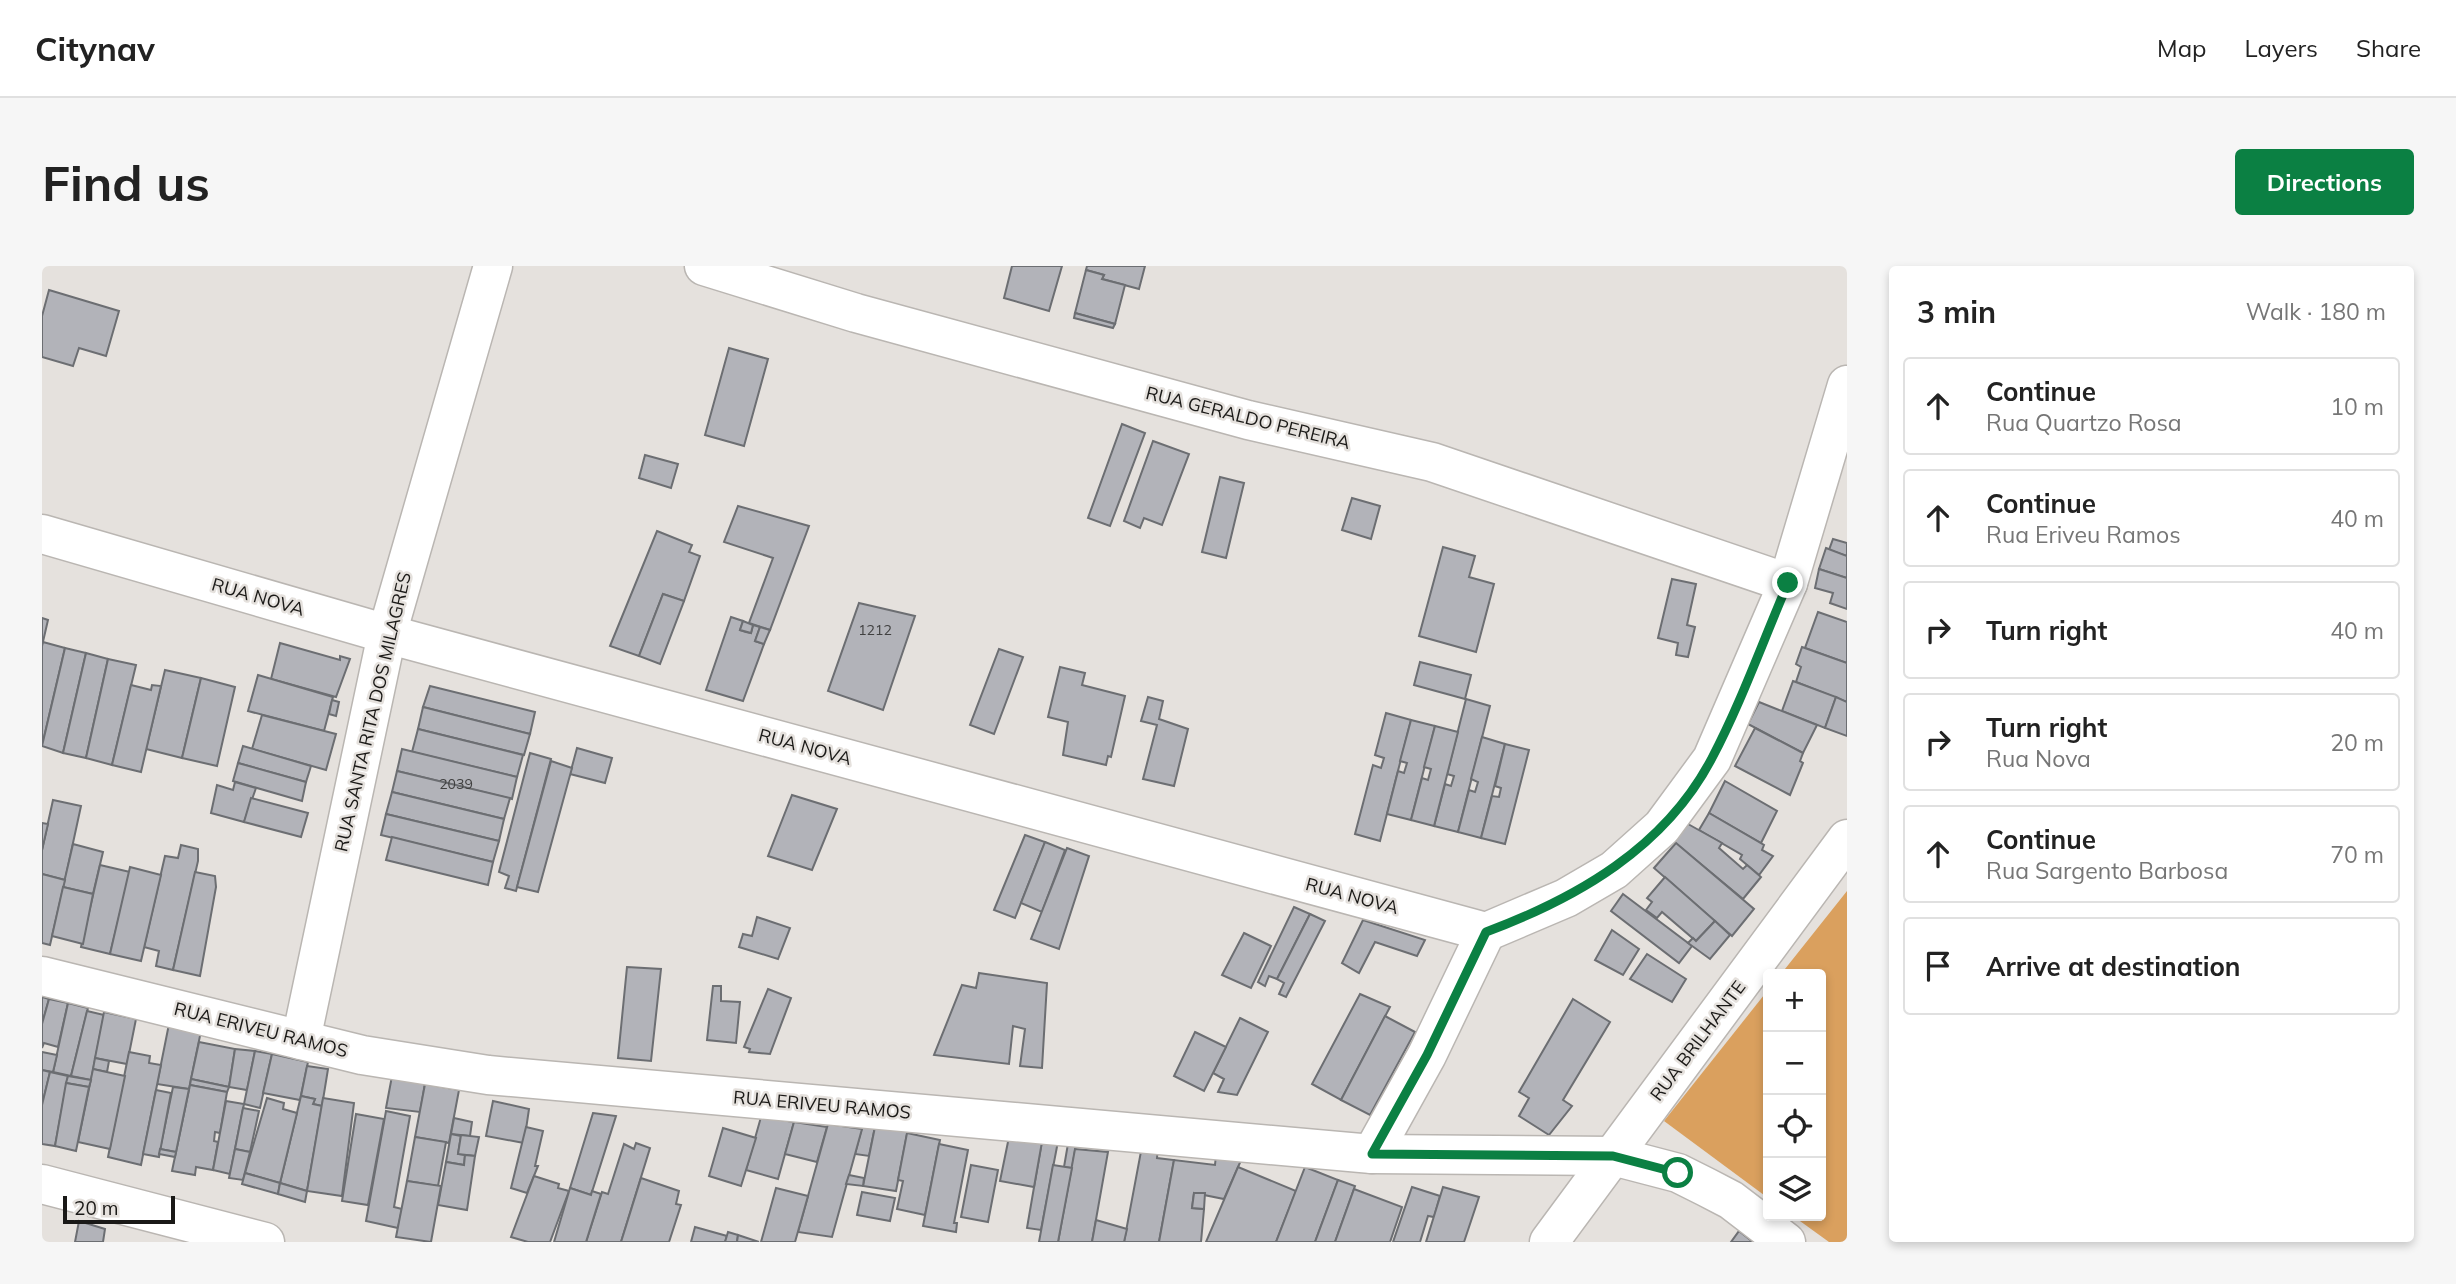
<!DOCTYPE html>
<meta charset="utf-8">
<style>
:root{--surface:#fff;--page:#f6f6f6;--text:#222;--muted:#767676;--line:#e0e0e0;--accent:#0b8043}
body{margin:0;font-family:Mulish,sans-serif;background:var(--page);color:var(--text)}
.controls{position:absolute;right:21px;bottom:21px;display:grid;overflow:hidden;border-radius:7px;box-shadow:0 4px 10px #0003}
.controls button{width:63px;height:63px;display:grid;place-items:center;padding:0;border:0;border-bottom:2px solid var(--line);background:var(--surface);color:var(--text);font:35px sans-serif}
.scale{position:absolute;left:21px;bottom:18px;width:112px;box-sizing:border-box;padding-left:7px;border:4px solid #1a1917;border-top:0;font-size:19px;line-height:24px;white-space:nowrap;color:#1a1917;-webkit-text-stroke:5px #e5e1dd;paint-order:stroke}
.stop{position:absolute;width:21px;height:21px;margin:-16px;border:5px solid #0b8043;border-radius:50%;background:#fff}
.stop.end{background:#0b8043;border-color:#fff;box-shadow:0 2px 7px #0008}
.list{margin:0;padding:0;list-style:none}
h2{display:flex;justify-content:space-between;align-items:center;height:91px;margin:0;padding:0 28px;font-size:30px}
h2 small{font-size:23px;font-weight:400;color:var(--muted)}
.list li{display:grid;grid-template-columns:46px 1fr auto;gap:21px;align-items:center;box-sizing:border-box;height:98px;margin:0 14px 14px;padding:0 14px;border:2px solid var(--line);border-radius:7px}
.list b{display:block;font-size:26px;white-space:nowrap}
.list p{margin:0;font-size:23px;white-space:nowrap;color:var(--muted)}
.list em{font-size:23px;font-style:normal;color:var(--muted)}
.icon{flex:none;width:38px;height:38px;fill:none;stroke:currentColor;stroke-width:2;stroke-linecap:round;stroke-linejoin:round}
.map{position:relative;flex:none;width:1805px;height:976px;overflow:hidden;border-radius:7px}
header{display:flex;align-items:center;gap:42px;box-sizing:border-box;height:98px;padding:0 35px;background:var(--surface);border-bottom:2px solid var(--line)}
header strong{font-size:33px}
nav{display:flex;gap:38px;margin-inline-start:auto;font-size:24px}
.intro{display:flex;align-items:center;justify-content:space-between;box-sizing:border-box;height:168px;padding:0 42px}
h1{margin:0;font-size:49px}
.button{padding:18px 32px;border-radius:7px;background:var(--accent);color:#fff;font-size:24px;font-weight:700}
main{display:flex;gap:42px;padding:0 42px}
aside{flex:1;background:var(--surface);border-radius:7px;box-shadow:0 4px 10px #0003}
.map>svg:first-child{display:block}
</style>
<header>
<strong>Citynav</strong>
<nav><a>Map</a><a>Layers</a><a>Share</a></nav>
</header>
<div class="intro"><h1>Find us</h1><a class="button">Directions</a></div>
<main>
<div class="map">
<svg width="1805" height="976" viewBox="0 0 1805 976">
<rect width="100%" height="100%" fill="#e5e1dd"/>
<!-- forest -->
<g fill="#daa05e">
<polygon points="1805,625 1805,976 1787,976 1751,950 1779,950 1779,708 1739,708"/>
<polygon points="1726,724 1726,932 1622,855"/>
</g>
<!-- building -->
<g fill="#b2b3b9" stroke="#6c6e72" stroke-width="2">
<polygon points="970,0 1020,0 1007,45 962,32"/>
<polygon points="1045,0 1103,0 1097,23 1060,13 1062,9 1044,4"/>
<polygon points="1044,4 1062,9 1060,13 1083,19 1073,58 1033,47"/>
<polygon points="7,24 77,45 64,90 37,82 31,100 0,91 0,50"/>
<polygon points="1033,47 1073,58 1071,62 1032,52"/>
<polygon points="687,82 726,93 702,180 663,169"/>
<polygon points="1080,158 1103,167 1068,260 1046,252"/>
<polygon points="1111,175 1147,188 1120,259 1102,252 1098,262 1082,255"/>
<polygon points="603,189 636,198 629,222 597,212"/>
<polygon points="1178,211 1202,217 1184,292 1160,286"/>
<polygon points="1310,232 1338,240 1329,273 1300,264"/>
<polygon points="696,240 767,260 728,364 707,357 731,292 682,276"/>
<polygon points="615,265 650,279 647,286 658,290 642,335 621,328 597,390 568,380"/>
<polygon points="1791,273 1805,277 1805,290 1787,284"/>
<polygon points="1401,281 1433,290 1427,311 1452,318 1434,386 1377,370"/>
<polygon points="1784,282 1805,290 1805,312 1777,303"/>
<polygon points="1777,303 1805,312 1805,343 1788,337 1791,327 1773,322"/>
<polygon points="1630,313 1654,318 1645,359 1653,361 1646,391 1634,389 1636,377 1616,372"/>
<polygon points="621,328 642,335 618,398 597,390"/>
<polygon points="817,337 873,350 841,444 786,425"/>
<polygon points="1776,346 1805,356 1805,397 1763,382"/>
<polygon points="689,351 701,355 698,364 704,366 709,367 711,359 718,361 713,375 722,378 701,435 664,424"/>
<polygon points="0,352 6,354 0,380"/>
<polygon points="701,355 711,359 709,367 698,364"/>
<polygon points="718,361 728,364 722,378 713,375"/>
<polygon points="1,376 23,382 0,480 0,380"/>
<polygon points="238,377 298,394 298,390 308,393 294,431 229,413"/>
<polygon points="1760,381 1805,397 1805,436 1754,416 1759,401 1754,398"/>
<polygon points="23,382 44,387 21,487 0,480"/>
<polygon points="957,383 981,391 952,468 928,459"/>
<polygon points="44,387 66,393 44,492 21,487"/>
<polygon points="66,393 94,399 70,499 44,492"/>
<polygon points="1378,396 1429,409 1423,433 1372,419"/>
<polygon points="1018,401 1043,407 1040,419 1083,430 1069,491 1066,490 1064,499 1021,489 1026,456 1006,451"/>
<polygon points="123,404 159,412 140,492 104,483"/>
<polygon points="216,409 291,431 282,465 206,445"/>
<polygon points="159,412 193,421 175,500 140,492"/>
<polygon points="1751,415 1794,431 1783,462 1740,445"/>
<polygon points="89,419 109,424 110,419 119,420 99,506 70,499"/>
<polygon points="388,420 493,446 488,468 381,441"/>
<polygon points="1106,431 1121,435 1117,453 1146,463 1132,520 1101,513 1115,459 1099,455"/>
<polygon points="1794,431 1805,436 1805,470 1783,462"/>
<polygon points="1424,433 1448,440 1416,566 1392,560 1403,518 1409,520 1412,510 1405,508"/>
<polygon points="290,434 297,436 294,450 287,448"/>
<polygon points="1717,436 1775,459 1761,487 1706,458"/>
<polygon points="381,441 488,468 482,489 376,463"/>
<polygon points="1344,447 1369,454 1338,575 1313,568 1331,499 1339,502 1342,492 1333,489"/>
<polygon points="220,449 294,468 284,504 210,483"/>
<polygon points="1369,454 1393,460 1369,554 1345,548 1356,505 1362,507 1365,497 1358,495"/>
<polygon points="1393,460 1416,466 1392,560 1369,554 1380,512 1386,514 1389,503 1382,501"/>
<polygon points="1713,462 1761,487 1758,495 1761,497 1748,529 1693,500"/>
<polygon points="376,463 481,489 475,511 370,486"/>
<polygon points="1440,471 1463,478 1439,572 1416,566 1427,524 1433,526 1436,516 1429,513"/>
<polygon points="1463,478 1487,484 1463,578 1439,572 1450,530 1457,531 1459,522 1453,520"/>
<polygon points="201,480 269,500 264,516 196,497"/>
<polygon points="535,482 570,492 563,517 528,508"/>
<polygon points="360,483 475,511 470,533 355,505"/>
<polygon points="488,487 509,493 474,625 463,622 467,610 457,606"/>
<polygon points="509,495 530,502 496,626 475,621"/>
<polygon points="196,497 264,516 260,535 191,515"/>
<polygon points="355,505 468,532 462,553 350,526"/>
<polygon points="1683,515 1735,545 1719,577 1667,547"/>
<polygon points="193,516 214,522 202,556 169,547 175,519 191,524"/>
<polygon points="350,526 462,553 457,575 344,548"/>
<polygon points="750,529 795,543 770,604 726,590"/>
<polygon points="209,532 266,547 259,571 202,556"/>
<polygon points="11,534 39,540 23,614 0,608 0,584"/>
<polygon points="1667,547 1722,579 1720,584 1731,590 1717,609 1698,593 1700,589 1657,564"/>
<polygon points="344,548 457,575 451,596 339,569"/>
<polygon points="0,557 6,558 0,584"/>
<polygon points="1646,558 1680,577 1677,582 1701,603 1705,599 1719,611 1701,633 1632,576"/>
<polygon points="983,569 1003,576 973,652 952,644"/>
<polygon points="350,571 451,596 446,619 344,594"/>
<polygon points="1003,576 1023,584 1000,646 979,637"/>
<polygon points="1634,577 1712,643 1690,670 1612,602"/>
<polygon points="31,578 61,586 51,628 21,621"/>
<polygon points="139,579 156,583 156,595 131,704 114,700 117,685 102,681 123,590 136,592"/>
<polygon points="1025,582 1047,590 1017,683 989,673"/>
<polygon points="58,599 88,606 68,688 39,681"/>
<polygon points="88,601 119,609 99,695 68,688"/>
<polygon points="153,606 173,610 174,621 158,710 131,704"/>
<polygon points="0,608 23,614 8,679 0,677"/>
<polygon points="1623,611 1673,655 1654,675 1620,646 1615,652 1604,644 1610,636 1605,632"/>
<polygon points="21,621 51,628 41,678 10,670"/>
<polygon points="1581,628 1650,680 1637,697 1569,645"/>
<polygon points="1252,641 1268,648 1235,713 1227,710 1223,720 1216,716"/>
<polygon points="1268,648 1283,655 1244,731 1237,728 1242,717 1235,713"/>
<polygon points="715,651 748,662 736,693 697,681 701,668 710,670"/>
<polygon points="1321,654 1383,674 1375,690 1333,676 1317,707 1300,697"/>
<polygon points="1673,655 1688,669 1668,693 1646,677 1651,672 1654,675"/>
<polygon points="1570,664 1597,683 1581,709 1553,694"/>
<polygon points="1202,667 1229,680 1209,722 1180,709"/>
<polygon points="1605,688 1644,713 1630,736 1588,713"/>
<polygon points="585,701 619,703 609,795 576,792"/>
<polygon points="937,707 1005,717 1000,802 978,800 983,763 971,760 967,798 892,789 920,719 934,722"/>
<polygon points="671,720 679,720 679,735 698,736 694,777 665,774"/>
<polygon points="726,723 749,732 728,788 707,786 708,783 702,781"/>
<polygon points="1318,728 1348,741 1299,834 1270,818"/>
<polygon points="0,731 7,733 0,758"/>
<polygon points="7,733 26,737 16,781 2,777 0,782 0,758"/>
<polygon points="1531,733 1568,756 1521,834 1530,840 1507,869 1477,850 1487,832 1477,826"/>
<polygon points="26,737 46,742 29,810 11,806"/>
<polygon points="45,745 62,749 49,814 29,810"/>
<polygon points="62,746 94,753 85,798 53,792"/>
<polygon points="1343,750 1373,766 1328,849 1299,834"/>
<polygon points="1198,752 1226,766 1195,829 1176,826 1182,813 1171,807"/>
<polygon points="127,758 159,765 147,823 115,818"/>
<polygon points="1153,766 1184,781 1162,825 1132,810"/>
<polygon points="157,776 193,783 187,821 149,813"/>
<polygon points="193,783 213,785 205,824 187,821"/>
<polygon points="213,785 230,788 218,842 202,838"/>
<polygon points="0,786 15,789 11,806 0,804"/>
<polygon points="87,786 108,790 107,797 119,799 99,899 66,891"/>
<polygon points="230,788 266,796 258,834 221,827"/>
<polygon points="53,792 67,795 65,806 51,803"/>
<polygon points="265,800 286,803 280,840 271,838 273,833 259,830"/>
<polygon points="51,803 83,810 68,883 36,876"/>
<polygon points="0,804 8,806 0,839"/>
<polygon points="8,806 26,810 13,880 0,878 0,839"/>
<polygon points="26,810 49,814 47,821 24,817"/>
<polygon points="350,810 383,818 378,846 344,842"/>
<polygon points="149,813 187,821 185,826 148,819"/>
<polygon points="24,817 47,821 34,885 13,880"/>
<polygon points="383,818 417,824 407,877 373,871"/>
<polygon points="148,819 185,826 178,867 173,866 172,875 176,876 171,904 154,901 153,909 130,905"/>
<polygon points="131,821 147,823 134,886 118,883"/>
<polygon points="114,824 129,827 117,891 101,888"/>
<polygon points="259,830 273,833 271,838 280,840 265,925 238,917"/>
<polygon points="225,832 242,837 241,843 255,847 238,917 203,907"/>
<polygon points="281,832 312,837 300,930 265,925"/>
<polygon points="184,835 202,838 188,908 171,904"/>
<polygon points="451,835 487,843 482,877 444,870"/>
<polygon points="201,842 217,845 208,886 193,883"/>
<polygon points="344,845 368,850 352,941 360,943 356,962 324,955"/>
<polygon points="551,847 574,850 549,929 528,922"/>
<polygon points="314,848 342,853 326,939 300,935"/>
<polygon points="719,851 752,856 736,913 704,904"/>
<polygon points="412,852 430,856 428,870 409,868"/>
<polygon points="822,854 834,856 827,890 813,888"/>
<polygon points="752,856 785,861 775,896 743,888"/>
<polygon points="834,856 866,863 854,925 821,920"/>
<polygon points="786,858 820,863 790,971 756,966"/>
<polygon points="484,861 501,865 493,900 496,900 485,927 469,922"/>
<polygon points="681,862 714,872 699,920 667,910"/>
<polygon points="1002,863 1018,865 999,964 985,962"/>
<polygon points="1028,866 1036,867 1030,902 1022,901"/>
<polygon points="865,867 898,874 883,949 855,943 861,915 856,914"/>
<polygon points="409,868 419,870 416,888 423,889 422,899 404,896"/>
<polygon points="419,869 437,871 433,890 416,888"/>
<polygon points="373,871 404,876 396,920 365,915"/>
<polygon points="967,871 1000,876 992,921 958,915"/>
<polygon points="594,877 608,882 579,976 544,976 560,926 566,928 582,878 592,883"/>
<polygon points="897,878 926,884 912,957 915,957 914,966 881,960"/>
<polygon points="1100,880 1116,882 1115,892 1132,894 1117,976 1082,976"/>
<polygon points="118,883 134,886 133,891 117,888"/>
<polygon points="193,883 208,886 201,914 187,912"/>
<polygon points="1033,883 1066,886 1050,976 1016,976"/>
<polygon points="423,889 433,890 425,944 396,939 404,896 422,899"/>
<polygon points="1174,889 1200,892 1182,933 1152,927 1150,942 1162,943 1159,976 1117,976 1132,894 1173,899"/>
<polygon points="929,899 956,904 946,956 919,951"/>
<polygon points="1011,899 1030,902 1016,976 997,976"/>
<polygon points="1196,901 1254,925 1234,976 1164,976"/>
<polygon points="1263,901 1296,914 1273,976 1234,976"/>
<polygon points="203,907 238,917 236,928 200,918"/>
<polygon points="807,909 822,912 821,920 804,918"/>
<polygon points="492,910 517,918 516,922 527,925 508,976 486,976 469,971"/>
<polygon points="599,912 637,925 634,938 639,939 627,976 579,976"/>
<polygon points="1296,914 1313,920 1293,976 1273,976"/>
<polygon points="365,915 399,920 389,976 354,971"/>
<polygon points="238,917 265,925 263,936 236,928"/>
<polygon points="1370,921 1398,930 1392,951 1386,950 1378,976 1351,976"/>
<polygon points="1401,921 1437,931 1422,976 1384,976"/>
<polygon points="528,922 549,929 550,925 559,928 544,976 512,976"/>
<polygon points="734,922 766,930 753,976 719,976"/>
<polygon points="1312,923 1360,941 1348,976 1293,976"/>
<polygon points="820,926 853,932 848,955 815,949"/>
<polygon points="1152,927 1163,927 1162,943 1150,942"/>
<polygon points="1054,954 1085,963 1082,976 1050,976"/>
<polygon points="37,955 63,963 61,976 33,976"/>
<polygon points="653,961 685,970 683,976 649,976"/>
<polygon points="1697,965 1711,976 1689,976"/>
<polygon points="686,966 696,969 695,976 683,976"/>
<polygon points="696,969 717,976 695,976"/>
</g>
<g fill="none" stroke-linecap="round" stroke-linejoin="round">
<defs>
<g id="minor">
<polyline points="662,0 814,47 1206,154 1390,196 1746,317"/>
<polyline points="0,268 345,368 1444,666 1524,632 1572,604 1620,561 1670,493 1746,317 1805,119"/>
<polyline points="0,710 320,789 446,809 1330,888 1571,890 1636,907 1664,921 1689,934 1744,976"/>
<polyline points="259,774 345,368 451,0"/>
<polyline points="1330,888 1385,789 1444,666"/>
<polyline points="0,918 223,976"/>
<polyline points="1507,976 1805,573"/>
</g>
</defs>
<!-- minor casing -->
<use href="#minor" stroke="#bab6b2" stroke-width="41"/>
<!-- minor -->
<use href="#minor" stroke="#fff" stroke-width="38"/>
</g>
<g fill="none" stroke-linecap="round" stroke-linejoin="round">
<!-- route -->
<path stroke="#0b8043" stroke-width="9" d="M1636,907L1571,890L1330,888L1385,789L1444,666C1535,632 1623,582 1670,492C1699,437 1721,375 1746,317"/>
</g>
<g text-anchor="middle" stroke-width="5" stroke-linejoin="round" paint-order="stroke">
<!-- number labels -->
<g font-size="14" fill="#404040">
<text x="833" y="369">1212</text>
<text x="414" y="523">2039</text>
</g>
<!-- street labels -->
<g font-size="18" fill="#1a1917" stroke="#e5e1dd">
<text transform="translate(1206 152) rotate(14)" y="6">RUA GERALDO PEREIRA</text>
<text transform="translate(216 331) rotate(16)" y="6">RUA NOVA</text>
<text transform="translate(331 446) rotate(-77)" y="6">RUA SANTA RITA DOS MILAGRES</text>
<text transform="translate(763 481) rotate(15)" y="6">RUA NOVA</text>
<text transform="translate(1310 630) rotate(15)" y="6">RUA NOVA</text>
<text transform="translate(219 764) rotate(14)" y="6">RUA ERIVEU RAMOS</text>
<text transform="translate(1656 775) rotate(-53)" y="6">RUA BRILHANTE</text>
<text transform="translate(780 839) rotate(5)" y="6">RUA ERIVEU RAMOS</text>
</g>
</g>
</svg>
<div class="controls">
<button>+</button>
<button>−</button>
<button><svg class="icon" aria-label="locate" viewBox="0 0 24 24"><circle cx="12" cy="12" r="6"/><path d="M12 2v4M12 18v4M2 12h4M18 12h4"/></svg></button>
<button><svg class="icon" aria-label="layers" viewBox="0 0 24 24"><path d="M12 4l9 5-9 5-9-5zM3 14l9 5 9-5"/></svg></button>
</div>
<div class="scale">20 m</div>
<div class="stop" style="left:1636px;top:907px"></div>
<div class="stop end" style="left:1746px;top:317px"></div>
</div>
<aside>
<h2>3 min<small>Walk · 180 m</small></h2>
<ul class="list">
<li><svg class="icon" aria-label="ahead" viewBox="0 0 24 24"><path d="M12 20V5M6 11l6-6 6 6"/></svg><div><b>Continue</b><p>Rua Quartzo Rosa</p></div><em>10 m</em></li>
<li><svg class="icon" aria-label="ahead" viewBox="0 0 24 24"><path d="M12 20V5M6 11l6-6 6 6"/></svg><div><b>Continue</b><p>Rua Eriveu Ramos</p></div><em>40 m</em></li>
<li><svg class="icon" aria-label="right" viewBox="0 0 24 24"><path d="M7 20v-9h11M14 6l5 5-5 5"/></svg><div><b>Turn right</b></div><em>40 m</em></li>
<li><svg class="icon" aria-label="right" viewBox="0 0 24 24"><path d="M7 20v-9h11M14 6l5 5-5 5"/></svg><div><b>Turn right</b><p>Rua Nova</p></div><em>20 m</em></li>
<li><svg class="icon" aria-label="ahead" viewBox="0 0 24 24"><path d="M12 20V5M6 11l6-6 6 6"/></svg><div><b>Continue</b><p>Rua Sargento Barbosa</p></div><em>70 m</em></li>
<li><svg class="icon" aria-label="arrive" viewBox="0 0 24 24"><path d="M6 21V4h12l-3 4 3 4H6"/></svg><div><b>Arrive at destination</b></div></li>
</ul>
</aside>
</main>
